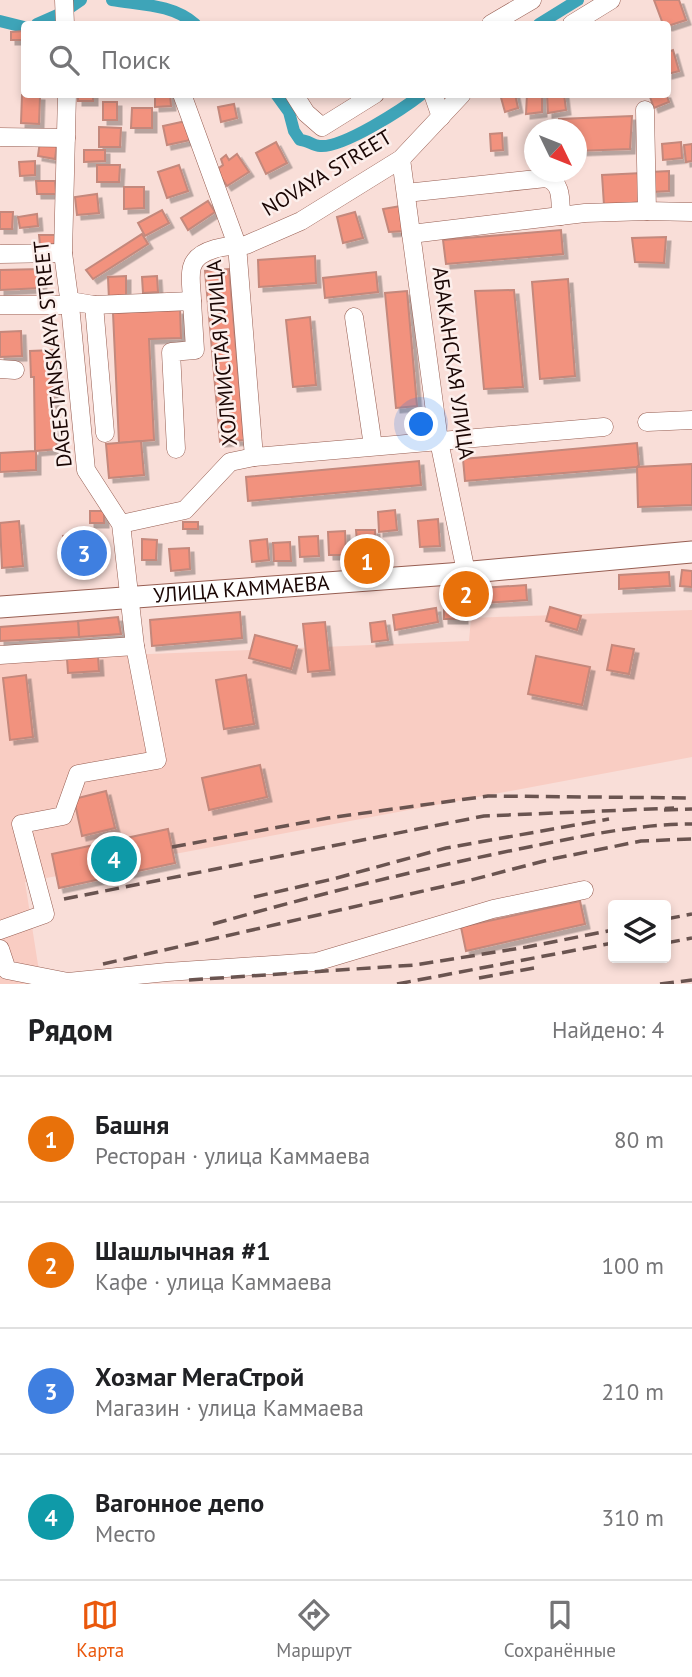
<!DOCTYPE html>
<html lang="ru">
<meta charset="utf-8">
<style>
:root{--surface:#fff;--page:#f2f2f2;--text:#202124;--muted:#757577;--line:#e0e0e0;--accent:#ea580c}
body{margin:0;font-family:"PT Sans",sans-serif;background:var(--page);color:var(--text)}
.controls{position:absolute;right:21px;bottom:21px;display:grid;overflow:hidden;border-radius:7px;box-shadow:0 4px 10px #0003}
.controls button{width:63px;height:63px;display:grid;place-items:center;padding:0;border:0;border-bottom:2px solid var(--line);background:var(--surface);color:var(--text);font:35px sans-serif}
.compass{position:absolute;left:524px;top:119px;width:63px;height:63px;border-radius:50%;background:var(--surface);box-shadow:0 4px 10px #0003;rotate:133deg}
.you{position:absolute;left:422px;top:425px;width:24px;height:24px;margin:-18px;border:5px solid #fff;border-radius:50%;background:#1a73e8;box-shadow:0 0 0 10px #1a73e833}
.badge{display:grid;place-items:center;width:46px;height:46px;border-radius:50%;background:var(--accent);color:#fff;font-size:23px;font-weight:700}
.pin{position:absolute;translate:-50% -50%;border:4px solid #fff;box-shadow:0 2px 7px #0006}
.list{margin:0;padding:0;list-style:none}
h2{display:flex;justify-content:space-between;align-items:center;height:91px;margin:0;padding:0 28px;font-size:30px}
h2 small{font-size:23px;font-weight:400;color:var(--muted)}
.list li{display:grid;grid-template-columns:46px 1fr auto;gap:21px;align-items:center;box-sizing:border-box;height:126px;padding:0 28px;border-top:2px solid var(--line)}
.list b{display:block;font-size:26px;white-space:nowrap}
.list p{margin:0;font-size:23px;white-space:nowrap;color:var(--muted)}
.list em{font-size:23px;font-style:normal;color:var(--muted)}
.icon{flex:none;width:38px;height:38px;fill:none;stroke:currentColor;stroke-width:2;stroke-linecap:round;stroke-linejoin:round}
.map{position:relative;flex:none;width:692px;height:984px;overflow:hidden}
.search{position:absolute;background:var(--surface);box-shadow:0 4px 10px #0003;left:21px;right:21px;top:21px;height:77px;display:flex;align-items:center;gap:18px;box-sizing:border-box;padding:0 24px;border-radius:7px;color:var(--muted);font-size:26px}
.sheet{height:595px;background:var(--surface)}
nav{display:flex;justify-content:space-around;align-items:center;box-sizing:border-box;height:98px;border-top:2px solid var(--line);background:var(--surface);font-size:19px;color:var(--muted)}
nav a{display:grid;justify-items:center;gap:4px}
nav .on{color:var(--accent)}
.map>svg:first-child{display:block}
</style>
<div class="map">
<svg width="692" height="984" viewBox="0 0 692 984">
<defs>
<filter id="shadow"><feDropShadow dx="4.5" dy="4.5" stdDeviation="0" flood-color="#0004"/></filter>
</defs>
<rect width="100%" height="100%" fill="#f9ded8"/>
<!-- built -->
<polygon fill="#f9cdc3" points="692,610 692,757 25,882 41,984 0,984 0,660 469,641 471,618"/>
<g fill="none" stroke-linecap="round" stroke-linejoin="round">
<!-- canal -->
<g stroke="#3ea4b8" stroke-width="12">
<path d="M112,0C141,5 172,4 195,24"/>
<polyline points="0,21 24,27"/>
<polyline points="37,24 62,13 81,0"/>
<polyline points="539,24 578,0"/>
<path d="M276,94L289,112L294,131L300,140C308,140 313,146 320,146C343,148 403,109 422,94"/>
</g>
</g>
<!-- building -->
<g fill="#f2927e" stroke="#c4887b" stroke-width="2" filter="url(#shadow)">
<polygon points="654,0 679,0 686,20 668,26 663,24"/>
<polygon points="24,31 24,40 11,40 11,32"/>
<polygon points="673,50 679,71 668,74 668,52"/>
<rect x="78" y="94" width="15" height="7"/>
<polygon points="155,94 170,94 171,106 155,107"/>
<polygon points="500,94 515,94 518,108 505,112"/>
<polygon points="527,94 542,94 542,112 526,114"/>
<polygon points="547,94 564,94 566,110 548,113"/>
<polygon points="656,94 666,94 669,102 654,108 650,97"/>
<polygon points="22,95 40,96 39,124 21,123"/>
<rect x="103" y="102" width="14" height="18"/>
<polygon points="234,104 237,118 221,122 218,107"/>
<polygon points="132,108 152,108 152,128 131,128"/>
<polygon points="632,116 630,149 576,151 576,130 560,130 559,119"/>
<polygon points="186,121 190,140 167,145 163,126"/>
<polygon points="99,127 121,128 120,147 99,147"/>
<polygon points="502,133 503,150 491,151 490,134"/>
<polygon points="40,141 57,143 55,159 38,156"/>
<polygon points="276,142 287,163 266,174 256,153"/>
<polygon points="681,142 682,158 663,160 662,144"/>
<polygon points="692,144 692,161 686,162 684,145"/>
<polygon points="84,150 105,150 105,161 84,162"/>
<polygon points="237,154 249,172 227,186 216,170 223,165 221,159 226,155 229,160"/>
<polygon points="35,161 35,175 20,176 19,162"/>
<polygon points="97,165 120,165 119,182 97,182"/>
<polygon points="179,165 188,191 167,198 158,172"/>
<polygon points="669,171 669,191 653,192 650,172"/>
<polygon points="642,173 643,202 604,205 602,175"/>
<polygon points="36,181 55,181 56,194 37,194"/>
<polygon points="124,187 144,187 144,208 124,209"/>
<polygon points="97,194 99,213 77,215 75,197"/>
<polygon points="208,201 215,212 188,230 181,218"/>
<polygon points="401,206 404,231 389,232 383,209"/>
<polygon points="162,210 169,223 145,236 138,223"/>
<polygon points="0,212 13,212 12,229 0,229"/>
<polygon points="355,212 363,238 343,243 337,217"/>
<polygon points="37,214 38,226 20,228 18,217"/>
<polygon points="561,230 563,254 446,264 443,240"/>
<polygon points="142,234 148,244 93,279 86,270"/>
<polygon points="39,235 55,235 55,244 40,244"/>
<polygon points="666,237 664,263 635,262 632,238"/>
<polygon points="315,256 316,283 259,287 258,260"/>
<polygon points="41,269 42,288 0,290 0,270"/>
<polygon points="229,269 244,440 220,442 205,271"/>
<polygon points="376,272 378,292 325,298 323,278"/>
<polygon points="126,276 126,300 109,300 108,277"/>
<polygon points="157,276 158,292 143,293 142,277"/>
<polygon points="568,279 575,376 540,379 532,282"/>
<polygon points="514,290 523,387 484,389 475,291"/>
<polygon points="407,291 417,406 396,408 385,293"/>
<polygon points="180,310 181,338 149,339 154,440 119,443 113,313"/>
<polygon points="310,317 316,385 293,387 286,320"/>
<polygon points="21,331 22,356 0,357 0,332"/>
<polygon points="53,350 54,375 52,375 57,449 36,451 36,470 0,472 0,453 35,451 34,377 31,377 30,351"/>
<polygon points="141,441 144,475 109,478 106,444"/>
<polygon points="637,443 639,465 637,467 465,481 463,459"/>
<polygon points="419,461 421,485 248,501 246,477"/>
<polygon points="692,464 692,505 638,507 637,467"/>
<polygon points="395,510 397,530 379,532 378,512"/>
<rect x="90" y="511" width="14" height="12"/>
<polygon points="438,519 440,546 420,547 418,521"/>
<polygon points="19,521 23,566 2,568 0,523"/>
<rect x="183" y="522" width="15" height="7"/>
<polygon points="356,530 375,530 376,553 358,553"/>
<polygon points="345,531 346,555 329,555 328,532"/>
<polygon points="72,535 73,546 64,547 63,536"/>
<polygon points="318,536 319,556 300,557 299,537"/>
<polygon points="142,539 157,540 156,560 142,560"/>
<polygon points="267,539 269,560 252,562 250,541"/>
<polygon points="290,542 291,561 274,561 273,543"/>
<polygon points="189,548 190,569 171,571 169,549"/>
<polygon points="682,570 692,571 692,587 680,586"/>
<polygon points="669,572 670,586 619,589 619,575"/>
<polygon points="526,585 527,600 469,604 468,589"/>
<rect x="444" y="591" width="19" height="28"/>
<polygon points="550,607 581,616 577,630 546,621"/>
<polygon points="436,608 438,622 395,630 393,615"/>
<polygon points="240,612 242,638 152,646 150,620"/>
<polygon points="118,617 121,634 79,637 78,621"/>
<polygon points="78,621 79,637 0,641 0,627"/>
<polygon points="385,621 388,640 372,642 370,623"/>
<polygon points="325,622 330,670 308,672 303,624"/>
<polygon points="255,635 297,646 291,669 249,658"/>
<polygon points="612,645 634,649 629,674 607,670"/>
<polygon points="98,656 99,671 68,673 67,659"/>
<polygon points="536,656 590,667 582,705 528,694"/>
<polygon points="26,675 33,737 10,740 3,678"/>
<polygon points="246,675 254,724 224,729 216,680"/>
<polygon points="260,765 267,797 209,810 202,778"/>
<polygon points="106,791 115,828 82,836 74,799"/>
<polygon points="168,829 175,863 59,888 52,854"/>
<polygon points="580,901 585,924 466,951 461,927"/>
</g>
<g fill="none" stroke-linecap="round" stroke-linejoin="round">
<defs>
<g id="minor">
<polyline points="64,0 65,24"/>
<polyline points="491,24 532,0"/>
<polyline points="572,24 611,0"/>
<polyline points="182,94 237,245 254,457"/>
<polyline points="294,94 306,113 322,127 375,94"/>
<polyline points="433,94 441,117"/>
<polyline points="645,110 647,211 692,212"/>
<polyline points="0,137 66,138"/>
<polyline points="401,159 439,441 466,572"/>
<path d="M406,193L546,178C563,183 560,201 561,216"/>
<polyline points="411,234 585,213 647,211"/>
<polyline points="0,254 63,253"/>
<polyline points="70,301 94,305 192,301 195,350 171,352 176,449"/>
<path d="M192,301C192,290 189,277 192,267C197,248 230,245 246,245L301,221L401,159L462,94"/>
<polyline points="0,305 70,305"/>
<polyline points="94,305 105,433"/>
<polyline points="354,317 373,446"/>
<polyline points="0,369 15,370"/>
<polyline points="647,422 692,420"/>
<polyline points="121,524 185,510 230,462 254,457 604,427"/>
<polyline points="0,655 135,646"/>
<polyline points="0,930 45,914 21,824 63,816 78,774 157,760 135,646 121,524 86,470 70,305 63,253 67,94"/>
<polyline points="0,949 7,970 68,982 167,972 316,962 493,909 584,890"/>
</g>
<g id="major">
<path id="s1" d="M0,607L450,574L692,552"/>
</g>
</defs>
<!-- minor casing -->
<use href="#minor" stroke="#975e52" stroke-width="19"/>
<!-- major casing -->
<use href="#major" stroke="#975e52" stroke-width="23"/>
<!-- minor -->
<use href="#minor" stroke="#fff" stroke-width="18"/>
<!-- major -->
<use href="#major" stroke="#fff" stroke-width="21"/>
<!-- rail -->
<g stroke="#6a5450" stroke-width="3.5" stroke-dasharray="14 7" stroke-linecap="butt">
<polyline points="664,810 692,809"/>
<polyline points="172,847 328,818 488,796 692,798"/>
<polyline points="254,897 333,879 446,848 609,819"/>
<polyline points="64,899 484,816 674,808"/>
<polyline points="666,919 692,914"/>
<path d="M213,924C316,895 419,869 524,848C579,837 635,824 692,824"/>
<polyline points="666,943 692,938"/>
<polyline points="103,964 467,881 552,859 641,841 692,839"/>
<polyline points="479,978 534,968"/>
<polyline points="189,980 415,965 527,947 613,930"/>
<polyline points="397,984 613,943"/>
<polyline points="660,984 692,980"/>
</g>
</g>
<g text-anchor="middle" stroke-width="5" stroke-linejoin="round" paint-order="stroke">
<!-- street labels -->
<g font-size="21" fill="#1a0604" stroke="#fcefec">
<text transform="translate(327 173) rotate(-31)" y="7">NOVAYA STREET</text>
<text transform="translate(222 353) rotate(-95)" y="7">ХОЛМИСТАЯ УЛИЦА</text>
<text transform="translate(53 354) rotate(-96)" y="7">DAGESTANSKAYA STREET</text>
<text transform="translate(453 363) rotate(82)" y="7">АБАКАНСКАЯ УЛИЦА</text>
<text dy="7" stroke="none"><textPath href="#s1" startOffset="242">УЛИЦА КАММАЕВА</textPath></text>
</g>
</g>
</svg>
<div class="controls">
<button><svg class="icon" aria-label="layers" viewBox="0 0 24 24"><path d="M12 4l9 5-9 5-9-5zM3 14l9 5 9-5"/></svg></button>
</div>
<svg class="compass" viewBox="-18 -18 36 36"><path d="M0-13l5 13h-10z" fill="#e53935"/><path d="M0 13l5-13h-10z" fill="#757577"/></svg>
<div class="you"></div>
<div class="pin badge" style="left:367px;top:561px;background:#e8710a">1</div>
<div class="pin badge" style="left:466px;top:594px;background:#e8710a">2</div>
<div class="pin badge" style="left:84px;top:553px;background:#3f7fe0">3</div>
<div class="pin badge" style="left:114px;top:859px;background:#0f9aa8">4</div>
<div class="search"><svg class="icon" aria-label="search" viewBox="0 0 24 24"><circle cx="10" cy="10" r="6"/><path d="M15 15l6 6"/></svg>Поиск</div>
</div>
<section class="sheet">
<h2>Рядом<small>Найдено: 4</small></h2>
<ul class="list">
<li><span class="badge" style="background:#e8710a">1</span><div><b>Башня</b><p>Ресторан · улица Каммаева</p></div><em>80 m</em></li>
<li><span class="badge" style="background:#e8710a">2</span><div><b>Шашлычная #1</b><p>Кафе · улица Каммаева</p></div><em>100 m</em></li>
<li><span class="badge" style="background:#3f7fe0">3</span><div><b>Хозмаг МегаСтрой</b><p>Магазин · улица Каммаева</p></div><em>210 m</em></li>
<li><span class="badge" style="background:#0f9aa8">4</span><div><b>Вагонное депо</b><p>Место</p></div><em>310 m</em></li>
</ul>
</section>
<nav>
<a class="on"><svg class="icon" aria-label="map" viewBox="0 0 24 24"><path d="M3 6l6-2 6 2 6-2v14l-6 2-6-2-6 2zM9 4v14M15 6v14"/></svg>Карта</a>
<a><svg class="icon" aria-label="directions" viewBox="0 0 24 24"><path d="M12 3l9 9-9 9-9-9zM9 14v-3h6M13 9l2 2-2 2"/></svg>Маршрут</a>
<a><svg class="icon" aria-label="saved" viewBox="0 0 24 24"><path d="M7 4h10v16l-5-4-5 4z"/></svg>Сохранённые</a>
</nav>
